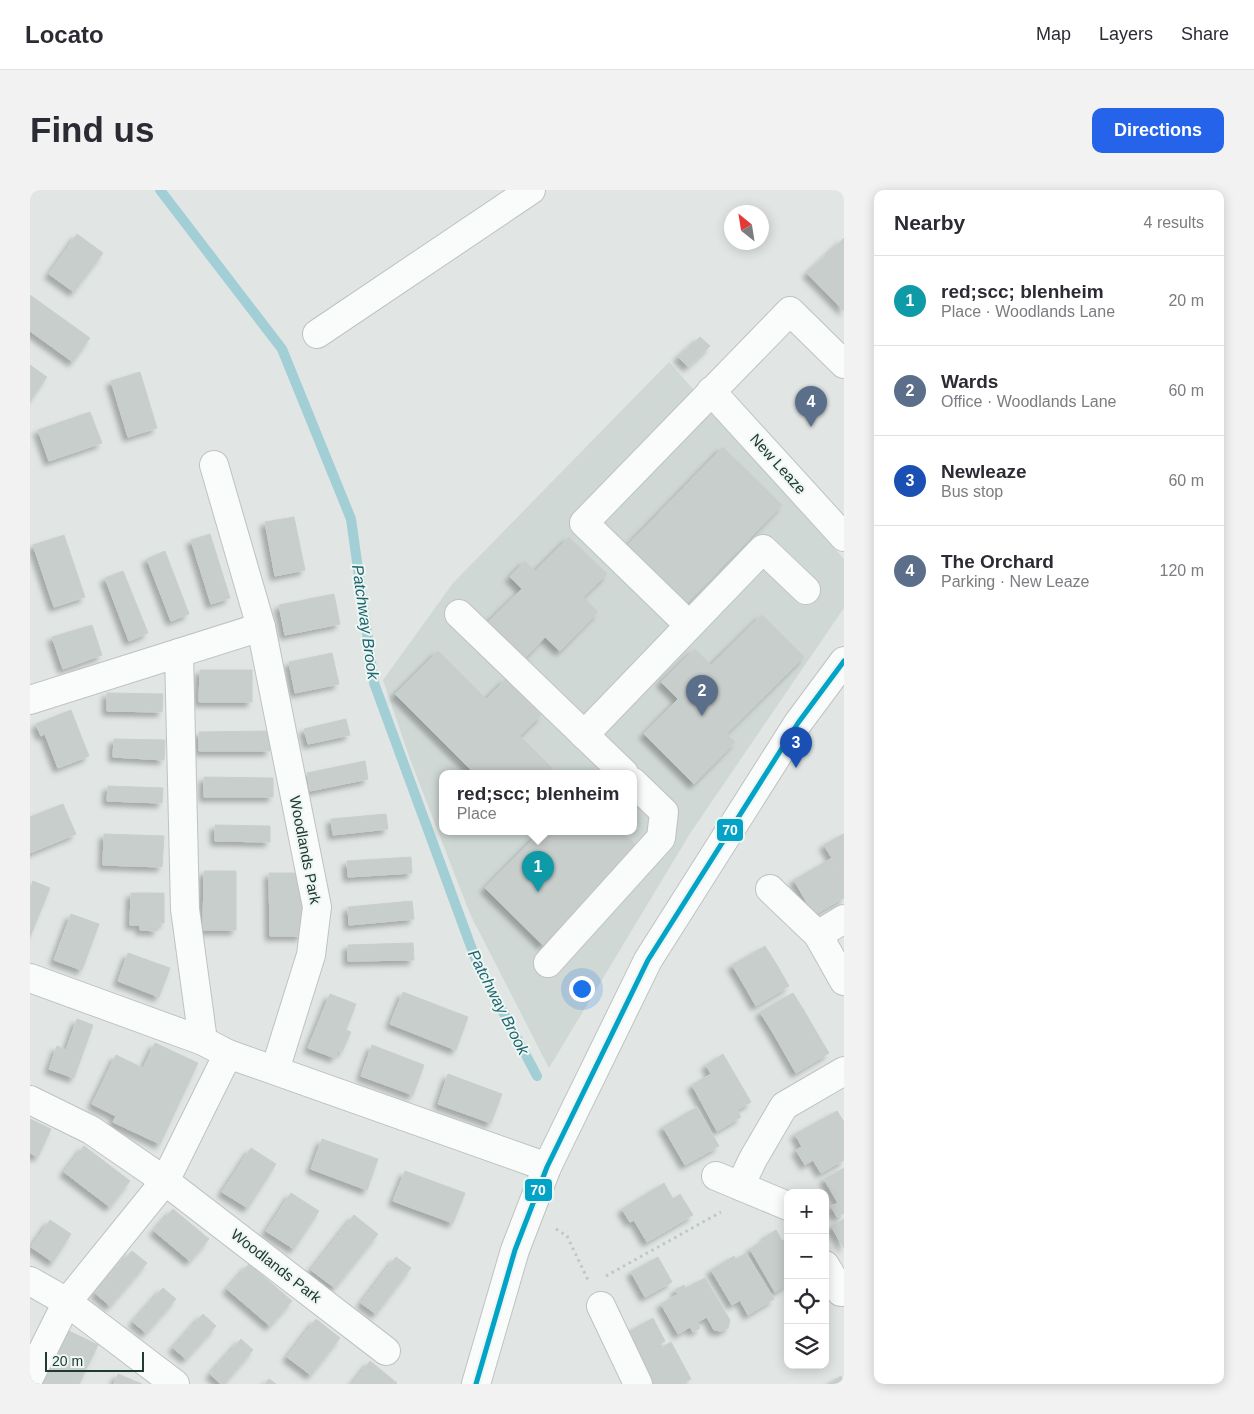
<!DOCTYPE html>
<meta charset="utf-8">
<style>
:root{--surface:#fff;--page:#f2f2f3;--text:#2b2b33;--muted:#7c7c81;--line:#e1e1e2;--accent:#2563eb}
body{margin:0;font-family:Helvetica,sans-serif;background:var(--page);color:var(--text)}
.controls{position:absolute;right:15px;bottom:15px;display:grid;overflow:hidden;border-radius:10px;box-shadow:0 2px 12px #0003}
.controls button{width:45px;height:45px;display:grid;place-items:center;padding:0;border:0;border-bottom:1px solid var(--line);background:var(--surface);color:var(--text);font:25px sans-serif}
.compass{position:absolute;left:694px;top:15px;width:45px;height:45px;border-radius:50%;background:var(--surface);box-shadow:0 2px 12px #0003;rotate:330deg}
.scale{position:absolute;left:15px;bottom:12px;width:99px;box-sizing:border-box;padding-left:5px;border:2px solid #203932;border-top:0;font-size:14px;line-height:18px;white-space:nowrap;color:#203932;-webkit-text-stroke:4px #eef6f2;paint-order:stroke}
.you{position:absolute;left:551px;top:798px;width:18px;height:18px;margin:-12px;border:4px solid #fff;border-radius:50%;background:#1a73e8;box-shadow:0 0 0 8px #1a73e833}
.badge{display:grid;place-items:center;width:32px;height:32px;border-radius:50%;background:var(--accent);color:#fff;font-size:16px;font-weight:700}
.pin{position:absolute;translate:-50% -41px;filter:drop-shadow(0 1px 2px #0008)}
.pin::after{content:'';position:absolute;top:26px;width:18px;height:15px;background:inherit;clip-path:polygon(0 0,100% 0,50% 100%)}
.popup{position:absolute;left:409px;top:580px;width:198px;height:65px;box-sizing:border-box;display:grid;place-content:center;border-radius:10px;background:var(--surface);filter:drop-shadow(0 1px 4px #0005);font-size:16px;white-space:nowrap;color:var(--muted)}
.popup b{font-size:19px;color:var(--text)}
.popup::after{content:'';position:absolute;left:50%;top:100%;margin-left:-10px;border:10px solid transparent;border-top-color:var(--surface)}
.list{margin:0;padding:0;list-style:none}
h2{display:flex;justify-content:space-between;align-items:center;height:65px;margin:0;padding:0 20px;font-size:21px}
h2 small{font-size:16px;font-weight:400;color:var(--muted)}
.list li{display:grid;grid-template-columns:32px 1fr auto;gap:15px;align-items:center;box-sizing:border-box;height:90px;padding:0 20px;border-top:1px solid var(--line)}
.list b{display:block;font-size:19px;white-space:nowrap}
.list p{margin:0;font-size:16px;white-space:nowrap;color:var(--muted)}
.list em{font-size:16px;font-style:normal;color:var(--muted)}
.icon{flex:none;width:28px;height:28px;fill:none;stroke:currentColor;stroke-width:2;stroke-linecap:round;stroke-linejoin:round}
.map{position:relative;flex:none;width:814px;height:1194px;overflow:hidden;border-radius:10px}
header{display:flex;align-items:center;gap:30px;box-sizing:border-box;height:70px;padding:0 25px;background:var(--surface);border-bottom:1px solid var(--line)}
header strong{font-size:24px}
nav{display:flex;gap:28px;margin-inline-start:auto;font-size:18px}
.intro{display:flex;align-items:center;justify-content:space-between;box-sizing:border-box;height:120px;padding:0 30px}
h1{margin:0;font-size:35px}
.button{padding:12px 22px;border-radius:10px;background:var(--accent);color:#fff;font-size:18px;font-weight:700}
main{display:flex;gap:30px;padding:0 30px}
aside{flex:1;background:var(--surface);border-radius:10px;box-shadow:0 2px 12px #0003}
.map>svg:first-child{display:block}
</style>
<header>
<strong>Locato</strong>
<nav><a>Map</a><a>Layers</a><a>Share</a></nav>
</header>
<div class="intro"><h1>Find us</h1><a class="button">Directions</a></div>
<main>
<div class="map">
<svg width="814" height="1194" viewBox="0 0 814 1194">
<defs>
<filter id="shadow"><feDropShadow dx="-4.5" dy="4.5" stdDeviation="2.5" flood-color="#0004"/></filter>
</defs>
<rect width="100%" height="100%" fill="#e1e6e4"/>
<!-- built -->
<path fill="#cfd8d4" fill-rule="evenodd" d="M639,172L814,369V418L661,642L519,878L440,724L380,569L353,490L423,393ZM413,583H603V641H413Z"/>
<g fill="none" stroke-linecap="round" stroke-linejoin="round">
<!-- stream -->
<polyline stroke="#a2ced5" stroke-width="10" points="130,0 252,159 321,329 344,493 447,773 507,886"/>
</g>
<!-- building -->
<g fill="#c8cecb" stroke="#cacfcd" filter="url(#shadow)">
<polygon points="47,44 73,63 44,102 19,84"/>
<polygon points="814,48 814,121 777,83"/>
<polygon points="0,105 60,148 43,172 0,141"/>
<polygon points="670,147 680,156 658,177 648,167"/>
<polygon points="0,175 17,187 0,211"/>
<polygon points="110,182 127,238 98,247 81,191"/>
<polygon points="60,222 72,253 19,271 8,240"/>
<polygon points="693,257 752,315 656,414 597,356"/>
<polygon points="264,327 275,380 245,386 235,332"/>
<polygon points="180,344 200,408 181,414 161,350"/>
<polygon points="34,345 55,407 24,417 3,355"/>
<polygon points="539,347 577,384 553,407 568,422 530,461 515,447 494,469 457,433 492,399 480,387 495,371 505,381"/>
<polygon points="135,361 159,424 141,431 117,369"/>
<polygon points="93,381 118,443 99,451 75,388"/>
<polygon points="304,404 310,434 255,445 249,415"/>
<polygon points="732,425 774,467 696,544 705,552 664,594 614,544 648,509 631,492 665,459 681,475"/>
<polygon points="62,435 72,465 33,479 22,447"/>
<polygon points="408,461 456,509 476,489 511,525 490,546 522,578 517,583 439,583 441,580 365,504"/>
<polygon points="302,463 309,494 265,503 259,472"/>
<polygon points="170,480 222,480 222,512 169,512"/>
<polygon points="77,503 133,504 132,522 77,521"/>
<polygon points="41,520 59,566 28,578 15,544 11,546 6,534"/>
<polygon points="316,529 320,545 278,554 274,539"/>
<polygon points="240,541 240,561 169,561 169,542"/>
<polygon points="84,549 135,550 134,570 83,567"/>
<polygon points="335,571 338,589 280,601 277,583"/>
<polygon points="174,587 243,588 243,607 174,607"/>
<polygon points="78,596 133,598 132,613 77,611"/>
<polygon points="33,614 46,644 0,663 0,627"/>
<polygon points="356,624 358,639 303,645 301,629"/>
<polygon points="185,635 240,636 240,652 185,651"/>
<polygon points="511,641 591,641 608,657 561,705 503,649"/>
<polygon points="74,644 134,646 132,677 73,675"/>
<polygon points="813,644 814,645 814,688 794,655"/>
<polygon points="503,649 561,705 513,755 455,698"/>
<polygon points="381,667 382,683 318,687 317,671"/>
<polygon points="802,668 814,688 814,708 803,714 783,679"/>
<polygon points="783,679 803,714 784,725 764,690"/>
<polygon points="174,681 206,681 206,740 173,740"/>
<polygon points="239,683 272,683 272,746 240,746"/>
<polygon points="3,691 20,698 0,747 0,699"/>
<polygon points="101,703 134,703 134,733 128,733 127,741 110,740 110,735 100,735"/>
<polygon points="382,711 384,729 319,735 318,717"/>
<polygon points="41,724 69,734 52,780 24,770"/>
<polygon points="383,753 384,770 318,771 318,755"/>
<polygon points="735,756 747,775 714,795 702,775"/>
<polygon points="98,763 140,778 129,807 88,791"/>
<polygon points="747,775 759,796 726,816 714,795"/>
<polygon points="373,802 438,827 426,860 360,834"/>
<polygon points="763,803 775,822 742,841 730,822"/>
<polygon points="300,804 326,814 316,840 321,842 312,862 308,861 305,868 278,858"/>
<polygon points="775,822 787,843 754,862 742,841"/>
<polygon points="47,829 63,835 44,888 19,879 27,856 36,860"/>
<polygon points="787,843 799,863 766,883 754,862"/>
<polygon points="125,853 168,873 130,954 83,932 86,926 62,914 86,865 113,878"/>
<polygon points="342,855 394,875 383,905 331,886"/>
<polygon points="693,864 721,912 707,920 711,927 687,941 662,895 681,884 676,875"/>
<polygon points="418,884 472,904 461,933 408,914"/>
<polygon points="667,917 689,956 655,975 633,937"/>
<polygon points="807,921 814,932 814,970 791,983 783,970 775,975 766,960 772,957 765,944"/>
<polygon points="0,929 21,939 8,967 0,963"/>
<polygon points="292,949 348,969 337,1000 281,979"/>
<polygon points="54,956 100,991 80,1017 34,982"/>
<polygon points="221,958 246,974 218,1018 192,1002"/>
<polygon points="814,978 814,1023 807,1027 801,1016 808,1013 794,989"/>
<polygon points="375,981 435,1003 423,1033 363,1011"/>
<polygon points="634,993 643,1009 650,1004 663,1025 617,1052 604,1030 600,1032 592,1019"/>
<polygon points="261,1003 289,1021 264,1059 236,1041"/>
<polygon points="143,1019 179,1049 160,1071 124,1041"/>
<polygon points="324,1025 348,1044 305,1098 281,1080"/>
<polygon points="814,1029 814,1058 801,1036"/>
<polygon points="20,1030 41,1044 23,1072 1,1057"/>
<polygon points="746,1040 752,1051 758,1048 758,1094 745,1102 720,1059 736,1049 735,1047"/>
<polygon points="102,1061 117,1073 80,1116 65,1103"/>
<polygon points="716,1063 744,1109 718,1125 710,1110 702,1115 681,1080 704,1066 706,1069"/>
<polygon points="366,1067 381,1078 346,1124 331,1113"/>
<polygon points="628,1067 642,1092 615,1107 601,1082"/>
<polygon points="219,1074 262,1111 240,1136 197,1099"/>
<polygon points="675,1088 700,1130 698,1138 691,1141 684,1140 677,1127 667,1132 670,1138 663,1142 660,1137 648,1144 631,1114 648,1104 645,1100 654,1095 655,1098"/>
<polygon points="133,1098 146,1109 116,1143 103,1132"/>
<polygon points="173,1124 186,1136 156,1169 143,1158"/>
<polygon points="623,1128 635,1151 627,1156 629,1159 641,1152 661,1189 652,1194 615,1194 589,1147"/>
<polygon points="286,1129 310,1148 281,1185 257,1167"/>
<polygon points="37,1140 68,1155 49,1194 10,1194"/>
<polygon points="211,1149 223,1160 194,1194 191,1194 180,1184"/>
<polygon points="340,1171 367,1193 366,1194 322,1194"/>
<polygon points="88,1184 112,1194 84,1194"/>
<polygon points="811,1186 814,1194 798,1194"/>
<polygon points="239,1189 246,1194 235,1194"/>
</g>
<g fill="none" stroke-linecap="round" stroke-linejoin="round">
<defs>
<g id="minor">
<polyline points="287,144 501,0"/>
<polyline points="681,201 814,347"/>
<polyline points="184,275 231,437 287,717 281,765 245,880"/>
<polyline points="429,424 594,583"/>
<polyline points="659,435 554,333 760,121 814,174"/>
<polyline points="149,463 155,719 173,851"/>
<polyline points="0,510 231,437"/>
<polyline points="554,545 733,359 776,400"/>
<polyline points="740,699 788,745 814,791"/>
<polyline points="788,745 814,729"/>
<polyline points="518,773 631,648 634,622 603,592"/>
<polyline points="0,788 173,851 198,864 517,977"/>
<polyline points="0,910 61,940 135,991 356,1161"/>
<polyline points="686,986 758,1016"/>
<polyline points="710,996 723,969 754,916 814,881"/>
<polyline points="795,1075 811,1102"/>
<polyline points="0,1091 37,1112 145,1194"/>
<polyline points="571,1116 608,1194"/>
<polyline points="0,1186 37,1112 135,991 198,864"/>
<polyline points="446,1194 485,1060 517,977 618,770 768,533 814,471"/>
</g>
</defs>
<!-- minor casing -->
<use href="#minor" stroke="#bec3c1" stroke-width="30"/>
<!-- path -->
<g stroke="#bfc7c5" stroke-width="3" stroke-dasharray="2.5 4" stroke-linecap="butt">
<polyline points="526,1039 537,1046 558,1090"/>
<polyline points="576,1086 691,1022"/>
</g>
<!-- minor -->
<use href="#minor" stroke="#fafbfb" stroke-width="28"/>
<defs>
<polyline id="bus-1" points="446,1194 485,1060 517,977 618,770 768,533 814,471"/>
</defs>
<!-- bus-1 casing -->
<use href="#bus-1" stroke="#eef6f2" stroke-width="9"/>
<!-- bus-1 -->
<use href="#bus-1" stroke="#02a3c6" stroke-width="5"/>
</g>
<g text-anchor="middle" stroke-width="4" stroke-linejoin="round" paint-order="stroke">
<!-- street labels -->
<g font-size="15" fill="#203932" stroke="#eef6f2">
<text transform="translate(748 274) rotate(48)" y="5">New Leaze</text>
<text transform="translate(275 660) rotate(79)" y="5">Woodlands Park</text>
<text transform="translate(246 1076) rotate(38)" y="5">Woodlands Park</text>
</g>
<!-- water labels -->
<g font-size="16" font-style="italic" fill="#1d6572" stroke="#eef6f2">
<text transform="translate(336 432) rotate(82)" y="6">Patchway Brook</text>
<text transform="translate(469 812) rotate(63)" y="6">Patchway Brook</text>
</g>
</g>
<g stroke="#eef6f2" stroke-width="2">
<rect x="686" y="628" width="28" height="24" rx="5" fill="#02a3c6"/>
<rect x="494" y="988" width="29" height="24" rx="5" fill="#02a3c6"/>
</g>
<g font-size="14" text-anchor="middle" font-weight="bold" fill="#fff">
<text x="700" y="645">70</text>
<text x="508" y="1005">70</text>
</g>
</svg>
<div class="controls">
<button>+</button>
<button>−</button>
<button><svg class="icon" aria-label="locate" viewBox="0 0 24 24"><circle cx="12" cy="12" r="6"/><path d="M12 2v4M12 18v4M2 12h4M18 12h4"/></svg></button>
<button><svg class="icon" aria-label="layers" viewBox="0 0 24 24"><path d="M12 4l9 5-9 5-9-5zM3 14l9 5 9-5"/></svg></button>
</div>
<svg class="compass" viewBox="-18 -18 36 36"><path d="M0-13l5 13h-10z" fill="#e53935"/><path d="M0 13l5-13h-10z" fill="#7c7c81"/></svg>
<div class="scale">20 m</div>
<div class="you"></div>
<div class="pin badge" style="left:508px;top:702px;background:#0f9aa8">1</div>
<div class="popup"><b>red;scc; blenheim</b>Place</div>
<div class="pin badge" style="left:672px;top:526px;background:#5c6f8a">2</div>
<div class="pin badge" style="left:766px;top:578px;background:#1a4fb4">3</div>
<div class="pin badge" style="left:781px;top:237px;background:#5c6f8a">4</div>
</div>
<aside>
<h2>Nearby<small>4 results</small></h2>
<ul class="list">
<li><span class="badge" style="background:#0f9aa8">1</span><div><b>red;scc; blenheim</b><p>Place · Woodlands Lane</p></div><em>20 m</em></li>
<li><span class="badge" style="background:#5c6f8a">2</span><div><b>Wards</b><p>Office · Woodlands Lane</p></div><em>60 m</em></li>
<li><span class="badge" style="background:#1a4fb4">3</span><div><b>Newleaze</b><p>Bus stop</p></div><em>60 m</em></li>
<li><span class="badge" style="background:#5c6f8a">4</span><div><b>The Orchard</b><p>Parking · New Leaze</p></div><em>120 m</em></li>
</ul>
</aside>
</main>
